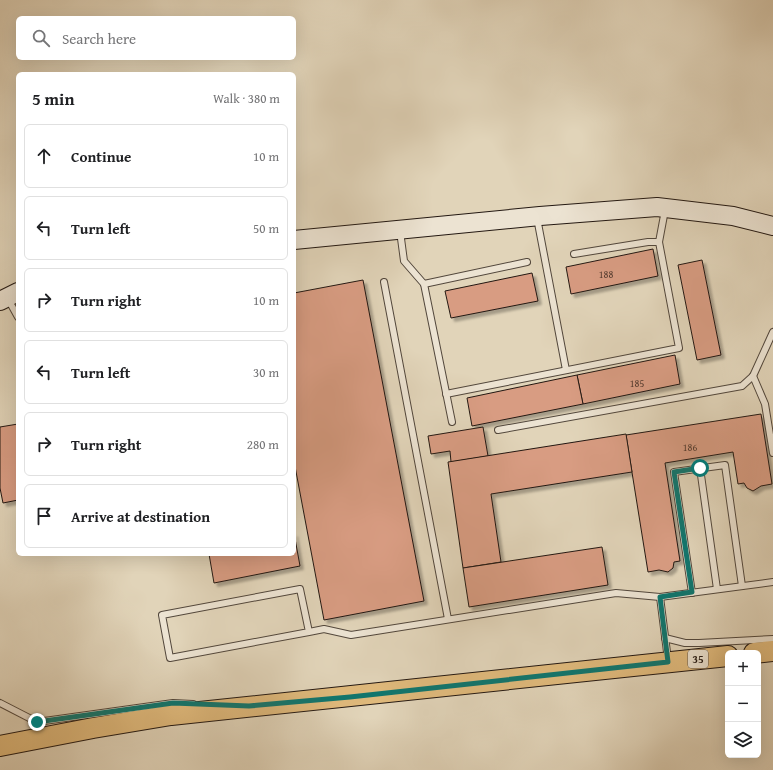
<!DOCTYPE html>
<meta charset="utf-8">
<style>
:root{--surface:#fff;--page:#f2f2f2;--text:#202124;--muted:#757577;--line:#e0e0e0}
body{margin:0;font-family:"Gentium Book Plus",serif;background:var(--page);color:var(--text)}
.controls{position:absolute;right:12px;bottom:12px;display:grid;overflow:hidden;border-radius:6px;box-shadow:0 4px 16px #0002}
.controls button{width:36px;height:36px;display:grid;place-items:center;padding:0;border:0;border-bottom:1px solid var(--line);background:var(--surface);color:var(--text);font:20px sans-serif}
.stop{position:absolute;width:12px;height:12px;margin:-9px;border:3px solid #0f766e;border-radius:50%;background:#fff}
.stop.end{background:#0f766e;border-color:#fff;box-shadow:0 1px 4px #0008}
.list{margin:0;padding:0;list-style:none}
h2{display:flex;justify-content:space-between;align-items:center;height:52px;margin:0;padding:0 16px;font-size:17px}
h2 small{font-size:13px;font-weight:400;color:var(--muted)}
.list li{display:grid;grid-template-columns:26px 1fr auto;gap:12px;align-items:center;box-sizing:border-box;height:64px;margin:0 8px 8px;padding:0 8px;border:1px solid var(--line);border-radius:6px}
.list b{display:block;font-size:15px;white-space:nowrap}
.list em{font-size:13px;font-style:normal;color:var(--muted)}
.icon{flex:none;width:22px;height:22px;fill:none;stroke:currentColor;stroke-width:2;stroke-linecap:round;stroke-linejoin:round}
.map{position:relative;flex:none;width:773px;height:770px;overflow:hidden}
.search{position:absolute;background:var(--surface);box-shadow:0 4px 16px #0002;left:16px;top:16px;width:280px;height:44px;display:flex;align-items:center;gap:10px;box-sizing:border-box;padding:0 14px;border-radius:6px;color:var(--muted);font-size:15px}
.panel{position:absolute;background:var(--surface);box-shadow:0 4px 16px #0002;left:16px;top:72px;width:280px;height:484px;border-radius:6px}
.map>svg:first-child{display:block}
</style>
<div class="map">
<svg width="773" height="770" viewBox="0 0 773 770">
<defs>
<filter id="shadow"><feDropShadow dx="3.5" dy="3.5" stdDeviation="1" flood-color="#0004"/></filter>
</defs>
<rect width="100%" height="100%" fill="#e1d4b9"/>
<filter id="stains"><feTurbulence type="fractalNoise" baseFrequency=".005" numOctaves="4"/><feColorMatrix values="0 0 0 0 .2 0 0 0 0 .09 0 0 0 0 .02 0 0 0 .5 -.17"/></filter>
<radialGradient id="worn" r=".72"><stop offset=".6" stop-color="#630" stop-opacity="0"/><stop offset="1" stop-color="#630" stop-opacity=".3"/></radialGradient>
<!-- building -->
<g fill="#d89c82" stroke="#231812" filter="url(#shadow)">
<polygon points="653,249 658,276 571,294 566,267"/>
<polygon points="702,260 721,355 697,360 678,265"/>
<polygon points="532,273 538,301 451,318 445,291"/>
<polygon points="363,280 424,601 324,620 294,461 294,293"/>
<polygon points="675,355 680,384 583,404 577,375"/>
<polygon points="577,375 583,404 472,426 467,398"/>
<polygon points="761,414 772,484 761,486 753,491 747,488 744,483 738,484 733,452 665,463 680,561 674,562 673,568 668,572 659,570 648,572 626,435"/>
<polygon points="18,424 18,500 3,503 0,488 0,427"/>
<polygon points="483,427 488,456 451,462 450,451 431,454 428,436"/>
<polygon points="626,434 632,472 491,494 501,562 463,568 448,462"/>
<polygon points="294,533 300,566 214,583 209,554 294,554"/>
<polygon points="602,547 608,585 469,607 463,568"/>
</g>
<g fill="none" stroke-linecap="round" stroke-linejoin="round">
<defs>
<g id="lane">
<polyline points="537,218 566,370"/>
<polyline points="400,231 404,261 424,284 452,422"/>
<polyline points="574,254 648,242 659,242"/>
<polyline points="384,282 448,619"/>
<polyline points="424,284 527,262"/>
<polyline points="8,299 18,317"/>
<polyline points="753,376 765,404 773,453"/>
<polyline points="446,394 679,348 659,242 665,210"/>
<polyline points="498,430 742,386 753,376 773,332"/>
<polyline points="700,468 717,589"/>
<polyline points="692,593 674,472 725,465 742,586"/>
<polyline points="660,597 668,660"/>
<polyline points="309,632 300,589 162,615 170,658 309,632 324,629 351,635 616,593 660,597 773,582"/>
<polyline points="665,638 685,643 699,643 773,639"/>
<polyline points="0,703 37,722 173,703 193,704"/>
</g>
<g id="secondary">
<polyline points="294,240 540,216 657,207 733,216 773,226"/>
<polyline points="0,301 18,292"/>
</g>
<g id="primary">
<polyline points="754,653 773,651"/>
<polyline points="0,746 93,728 171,715 728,656"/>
</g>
</defs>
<!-- lane casing -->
<use href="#lane" stroke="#52473c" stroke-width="8"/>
<!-- secondary casing -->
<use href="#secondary" stroke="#231812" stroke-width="20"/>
<!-- primary casing -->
<use href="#primary" stroke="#231812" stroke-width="22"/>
<!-- lane -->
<use href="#lane" stroke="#ece3d2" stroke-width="6"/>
<!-- secondary -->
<use href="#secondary" stroke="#ece3d2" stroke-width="18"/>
<!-- primary -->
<use href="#primary" stroke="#e0ba7c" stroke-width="20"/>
</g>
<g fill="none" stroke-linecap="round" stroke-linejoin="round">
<!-- route -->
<polyline stroke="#0f766e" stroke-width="5" points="37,722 173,703 249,706 350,697 668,662 660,597 692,592 674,472 700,468"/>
</g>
<g text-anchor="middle" stroke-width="3" stroke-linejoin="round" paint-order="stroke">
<!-- number labels -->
<g font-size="10" fill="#50392e">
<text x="606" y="278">188</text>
<text x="637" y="387">185</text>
<text x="690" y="451">186</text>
</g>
<!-- shield labels -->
<rect fill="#ece3d2" stroke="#5f554c" stroke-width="1" x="688" y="650" width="20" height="18" rx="3"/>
<g font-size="11" font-weight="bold" fill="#231812">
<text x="698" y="663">35</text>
</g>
</g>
<rect width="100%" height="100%" filter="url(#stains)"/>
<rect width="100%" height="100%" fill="url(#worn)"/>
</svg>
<div class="controls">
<button>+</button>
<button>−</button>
<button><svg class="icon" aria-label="layers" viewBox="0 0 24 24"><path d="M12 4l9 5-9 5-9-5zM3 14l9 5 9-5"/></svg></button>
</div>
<div class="stop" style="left:700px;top:468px"></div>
<div class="stop end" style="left:37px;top:722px"></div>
<div class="search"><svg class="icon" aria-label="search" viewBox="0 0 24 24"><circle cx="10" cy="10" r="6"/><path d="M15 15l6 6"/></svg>Search here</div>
<section class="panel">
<h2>5 min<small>Walk · 380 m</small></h2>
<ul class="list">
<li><svg class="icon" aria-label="ahead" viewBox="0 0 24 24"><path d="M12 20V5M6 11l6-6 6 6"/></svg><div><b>Continue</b></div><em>10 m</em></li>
<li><svg class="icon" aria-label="left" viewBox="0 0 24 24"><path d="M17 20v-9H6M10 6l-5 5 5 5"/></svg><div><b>Turn left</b></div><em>50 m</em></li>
<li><svg class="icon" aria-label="right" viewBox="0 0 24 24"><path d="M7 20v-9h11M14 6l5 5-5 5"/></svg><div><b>Turn right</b></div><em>10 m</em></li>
<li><svg class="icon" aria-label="left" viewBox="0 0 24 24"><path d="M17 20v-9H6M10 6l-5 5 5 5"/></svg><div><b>Turn left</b></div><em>30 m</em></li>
<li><svg class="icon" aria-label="right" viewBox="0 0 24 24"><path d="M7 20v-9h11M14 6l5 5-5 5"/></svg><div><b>Turn right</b></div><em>280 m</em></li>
<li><svg class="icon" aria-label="arrive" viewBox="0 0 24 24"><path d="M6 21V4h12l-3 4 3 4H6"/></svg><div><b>Arrive at destination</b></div></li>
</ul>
</section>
</div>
